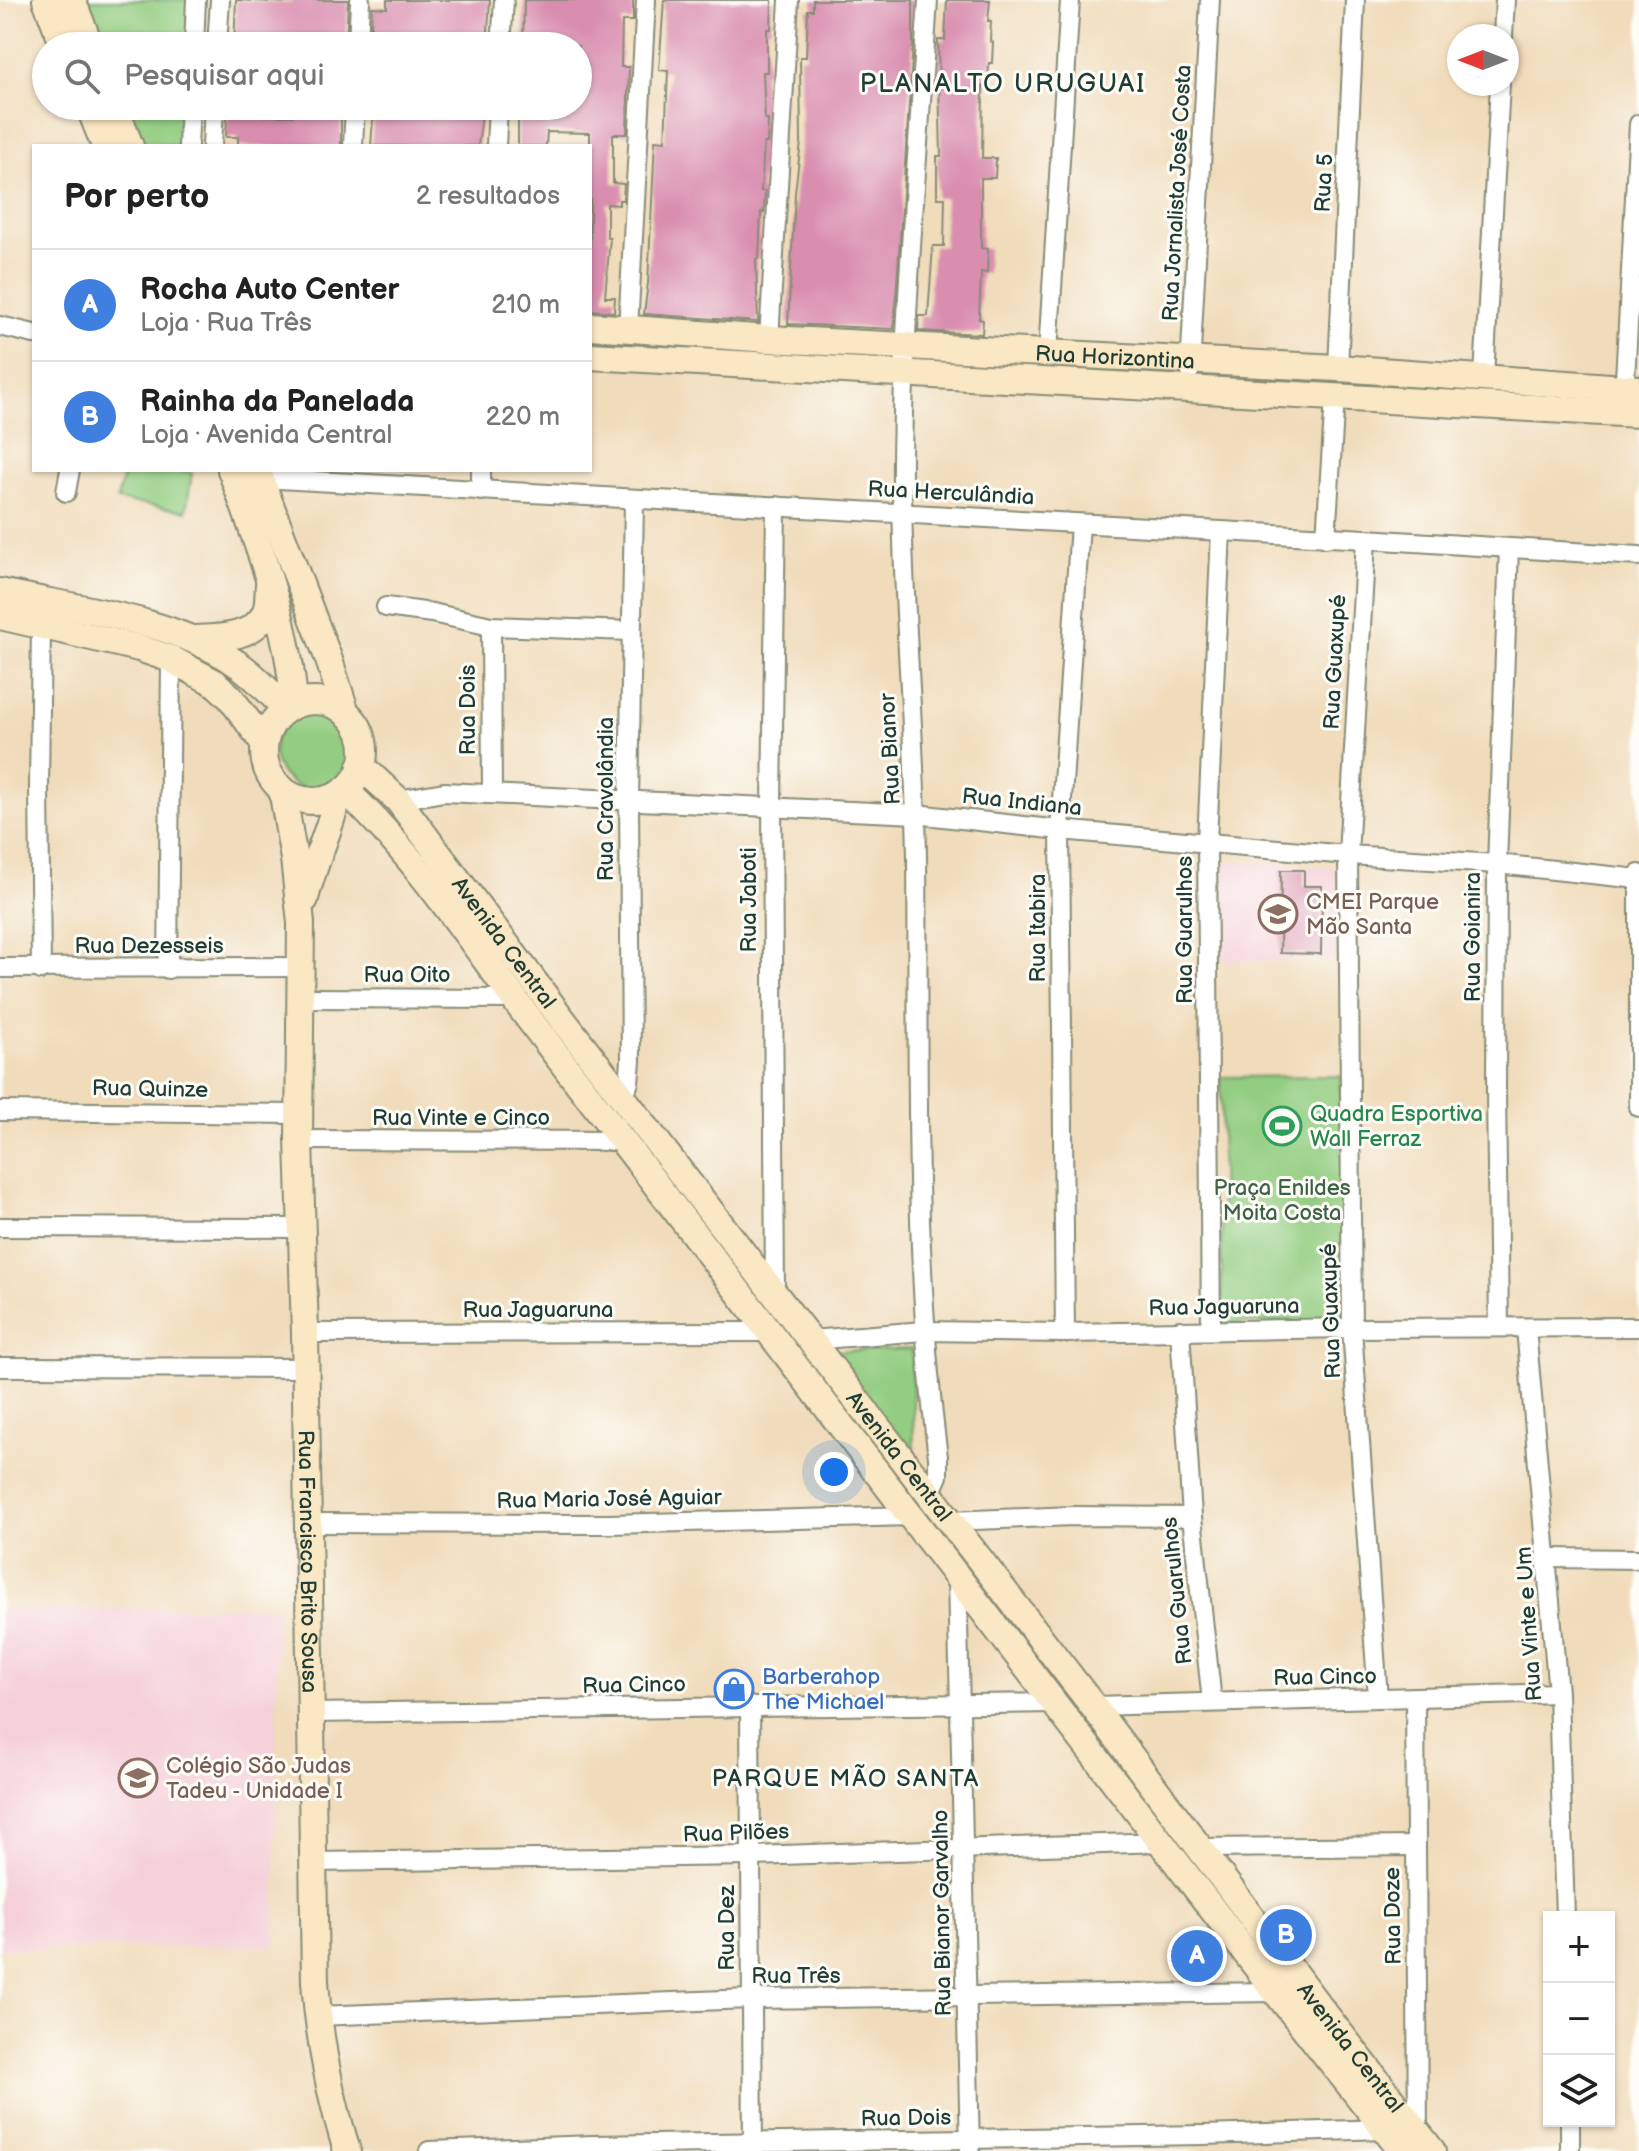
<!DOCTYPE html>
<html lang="pt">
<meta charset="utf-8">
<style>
:root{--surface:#fff;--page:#f2f2f2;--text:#222;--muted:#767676;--line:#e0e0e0;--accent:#1a73e8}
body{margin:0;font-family:"Balsamiq Sans",sans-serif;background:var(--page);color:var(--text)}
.controls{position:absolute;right:24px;bottom:24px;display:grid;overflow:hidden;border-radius:0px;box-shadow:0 2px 6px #0004}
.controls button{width:72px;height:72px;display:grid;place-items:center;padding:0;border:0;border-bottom:2px solid var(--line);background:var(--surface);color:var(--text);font:40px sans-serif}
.compass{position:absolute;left:1447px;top:24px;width:72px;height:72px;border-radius:50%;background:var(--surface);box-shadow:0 2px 6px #0004;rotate:270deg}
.you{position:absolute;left:834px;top:1472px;width:28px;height:28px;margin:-20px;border:6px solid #fff;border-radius:50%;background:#1a73e8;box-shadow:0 0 0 12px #1a73e833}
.badge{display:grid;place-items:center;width:52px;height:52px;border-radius:50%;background:var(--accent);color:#fff;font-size:26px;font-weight:700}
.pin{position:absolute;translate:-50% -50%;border:4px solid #fff;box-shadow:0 2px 8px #0006}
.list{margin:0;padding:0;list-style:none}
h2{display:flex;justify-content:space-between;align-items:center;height:104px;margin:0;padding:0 32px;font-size:34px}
h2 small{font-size:26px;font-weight:400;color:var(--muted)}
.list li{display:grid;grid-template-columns:52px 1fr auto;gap:24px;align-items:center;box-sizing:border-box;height:112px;padding:0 32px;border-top:2px solid var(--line)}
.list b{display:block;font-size:30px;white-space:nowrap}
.list p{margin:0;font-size:26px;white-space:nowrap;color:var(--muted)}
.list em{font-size:26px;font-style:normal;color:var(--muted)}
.icon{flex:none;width:44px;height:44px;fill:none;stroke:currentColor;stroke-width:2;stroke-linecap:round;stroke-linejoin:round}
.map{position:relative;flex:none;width:1639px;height:2151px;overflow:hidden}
.search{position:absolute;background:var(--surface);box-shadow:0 2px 6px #0004;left:32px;top:32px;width:560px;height:88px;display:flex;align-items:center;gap:20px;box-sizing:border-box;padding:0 28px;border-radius:44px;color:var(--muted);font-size:30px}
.panel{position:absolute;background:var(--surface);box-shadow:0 2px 6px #0004;left:32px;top:144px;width:560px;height:328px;border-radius:0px}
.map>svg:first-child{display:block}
</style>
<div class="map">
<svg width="1639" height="2151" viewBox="0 0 1639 2151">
<rect width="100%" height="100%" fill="#fdfcf7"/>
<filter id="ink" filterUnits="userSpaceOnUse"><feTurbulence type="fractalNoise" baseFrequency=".0125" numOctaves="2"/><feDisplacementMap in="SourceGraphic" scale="16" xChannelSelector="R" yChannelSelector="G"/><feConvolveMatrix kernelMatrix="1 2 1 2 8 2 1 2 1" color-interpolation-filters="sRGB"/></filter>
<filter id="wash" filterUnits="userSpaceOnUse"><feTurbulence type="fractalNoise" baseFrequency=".006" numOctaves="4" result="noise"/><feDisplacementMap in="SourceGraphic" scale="32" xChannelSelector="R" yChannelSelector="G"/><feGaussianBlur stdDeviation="1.8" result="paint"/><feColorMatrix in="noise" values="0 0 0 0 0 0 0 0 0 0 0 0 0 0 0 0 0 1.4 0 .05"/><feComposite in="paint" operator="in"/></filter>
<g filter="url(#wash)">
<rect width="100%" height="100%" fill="#f0dbba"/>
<!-- built -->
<g fill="#f5cfd9">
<polygon points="1217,861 1337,868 1336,960 1222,961"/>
<polygon points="277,1607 275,1946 0,1949 0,1610"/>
</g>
<!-- green -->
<g fill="#93cd81" stroke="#59855a" stroke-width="2">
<polygon points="88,0 190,0 187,46 106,46"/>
<polygon points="130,106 184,106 182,146 146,146"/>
<polygon points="124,470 172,470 192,473 186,511 117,500"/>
<circle cx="313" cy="750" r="39"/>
<polygon points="1341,1076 1343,1322 1222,1323 1221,1077"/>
<polygon points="912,1349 914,1463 828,1351"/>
</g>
<g id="blocks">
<!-- building -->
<g fill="#d98daf">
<polygon points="236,0 291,3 291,0 348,0 346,46 234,46"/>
<polygon points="387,0 490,0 487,46 370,46 372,7 387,8"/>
<polygon points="524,0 633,0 633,21 622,21 621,67 629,67 627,134 613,134 613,183 624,184 623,200 619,200 619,205 607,204 607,238 610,238 605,297 615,297 614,312 590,310 590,133 547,132 546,146 518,146 518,106 578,106 578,46 523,46"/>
<polygon points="664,0 772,0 771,29 767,29 767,72 763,72 765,120 768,120 767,143 764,143 761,191 765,191 764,213 761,212 759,259 756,259 758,322 644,314 648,283 655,140 665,141 668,71 659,70"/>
<polygon points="813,0 913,0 913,44 894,329 788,324 795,193 801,142 800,57 806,57 808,10 813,10"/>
<polygon points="947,0 990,0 988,21 991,21 990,41 993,42 992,63 989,63 988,86 983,86 982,158 996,158 995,178 981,178 981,248 988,249 987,273 981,272 979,319 983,320 982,334 918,331 919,316 928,316 933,246 944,246 945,198 937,198 937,156 941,156 938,40 945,40"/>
<polygon points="230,106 263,106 262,116 293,116 293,106 341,106 341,146 238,146 238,137 226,137 227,115 230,116"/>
<polygon points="374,106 483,106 478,146 371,146"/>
<polygon points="1281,870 1304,870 1304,886 1322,886 1321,954 1280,953"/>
</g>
</g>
</g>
<g filter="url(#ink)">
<use href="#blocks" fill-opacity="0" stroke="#888c77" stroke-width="2"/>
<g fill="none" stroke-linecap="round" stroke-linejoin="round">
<defs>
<g id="street">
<path d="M928,0C918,153 904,308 902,461C901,593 915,725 917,857C919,1057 912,1259 938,1457V1476L930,1494"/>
<polyline points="1503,36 1505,0"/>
<polyline points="194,46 196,0"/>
<polyline points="217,46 220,0"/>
<polyline points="358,46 360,0"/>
<polyline points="501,46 504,0"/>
<polyline points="188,146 190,106"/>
<polyline points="212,146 214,106"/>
<polyline points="353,146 355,106"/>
<polyline points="496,146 498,106"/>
<polyline points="0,326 34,334"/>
<polyline points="628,329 646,0"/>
<polyline points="769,339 789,0"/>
<polyline points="1048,353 1070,0"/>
<polyline points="1338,368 1355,0"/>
<polyline points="1190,370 1210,0"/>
<polyline points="1484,377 1500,84"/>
<polyline points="1624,398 1639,124"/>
<polyline points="260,478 1366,539 1639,556"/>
<polyline points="481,491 481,470"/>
<polyline points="66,492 70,470"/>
<polyline points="1326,538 1335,397"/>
<polyline points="1366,539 1348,855 1352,1328 1378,1698"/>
<polyline points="386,607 432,613 491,626 630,631"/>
<polyline points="491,626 492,794"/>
<polyline points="398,800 444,792 916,814 1060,830 1348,855 1497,864 1639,879"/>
<polyline points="1639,874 1639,1107"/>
<polyline points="0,968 299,967"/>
<polyline points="168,969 171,659"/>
<polyline points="41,970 39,786 41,625"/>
<polyline points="300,998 514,999"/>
<polyline points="624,1097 629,1082 631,1061 629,801 634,500"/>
<polyline points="0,1111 299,1114"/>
<polyline points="299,1140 623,1141"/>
<polyline points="0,1227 302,1228"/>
<polyline points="775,1294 772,806 776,506"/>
<polyline points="1499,1327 1496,1090 1497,864 1509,548"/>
<polyline points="1526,1328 1558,1693 1565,1917"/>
<polyline points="1180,1330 1192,1517 1212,1702"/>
<polyline points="1211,1330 1207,842 1221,531"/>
<polyline points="305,1333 771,1332"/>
<polyline points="1065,1333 1060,830 1080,524"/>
<polyline points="810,1340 924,1331 1065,1333 1352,1328 1639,1327"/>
<polyline points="0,1367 305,1368"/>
<polyline points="950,1521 1073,1516 1192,1517"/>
<polyline points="306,1523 609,1524 912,1516"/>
<polyline points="1548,1558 1639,1559"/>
<polyline points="957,1577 970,2151"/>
<polyline points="1415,1697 1418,2134"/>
<polyline points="750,1706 753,2151"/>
<polyline points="1093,1706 1558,1693"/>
<polyline points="309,1713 1055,1703"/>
<polyline points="1199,1848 1416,1846"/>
<polyline points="312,1862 751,1856 1162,1842"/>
<polyline points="317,2016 750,1999 1276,1992"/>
<polyline points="1570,2121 1570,2151"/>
<polyline points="429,2151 594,2145 1203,2135 1385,2129"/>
</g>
<g id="secondary">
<polyline points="46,0 64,46"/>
<polyline points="72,0 90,46"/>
<polyline points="89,106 105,146"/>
<polyline points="114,106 130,146"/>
<path id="s1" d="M590,326L769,339L1338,368L1639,389"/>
<polyline points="590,356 1639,414"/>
<path d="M231,470C258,543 290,628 294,705"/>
<polyline points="257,470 329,660 346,713"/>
<path d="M0,592C77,609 170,618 236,663C255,675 271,694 286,709"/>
<polyline points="0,616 139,648 171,659 215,683 230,697 264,743"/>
<path d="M195,639C219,638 256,638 266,611C269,604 268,593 269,585"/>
<circle cx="314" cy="751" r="50"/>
<path id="s2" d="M361,766L398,800L562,1019L1093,1706L1314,2000L1432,2151"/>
<path id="s3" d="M282,789L294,859L301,923L299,1140L305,1333L315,1982C319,2040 330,2096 347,2151"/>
<path d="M345,790C422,862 478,953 542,1036L1276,1992L1402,2151"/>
<path d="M305,899C313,863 330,831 338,795"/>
</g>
</defs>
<!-- street casing -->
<use href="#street" stroke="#888c77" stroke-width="22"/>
<!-- secondary casing -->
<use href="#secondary" stroke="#888c77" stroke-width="30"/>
<!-- street -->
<use href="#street" stroke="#fff" stroke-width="18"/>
<!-- secondary -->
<use href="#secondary" stroke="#fae7c3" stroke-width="26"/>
</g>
</g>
<!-- icons -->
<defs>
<symbol id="school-ring" viewBox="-11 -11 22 22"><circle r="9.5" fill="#fdfcf7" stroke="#8d6e63" stroke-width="1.5"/><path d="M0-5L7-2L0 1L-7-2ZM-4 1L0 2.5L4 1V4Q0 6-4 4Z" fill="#8d6e63"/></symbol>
<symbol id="stadium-ring" viewBox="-11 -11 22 22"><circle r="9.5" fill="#fdfcf7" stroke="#2e9e5b" stroke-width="1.5"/><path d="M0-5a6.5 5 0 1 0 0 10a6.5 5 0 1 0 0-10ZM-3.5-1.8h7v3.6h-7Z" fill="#2e9e5b"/></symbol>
<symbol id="shop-ring" viewBox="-11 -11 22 22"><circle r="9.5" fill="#fdfcf7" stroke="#3f7fe0" stroke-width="1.5"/><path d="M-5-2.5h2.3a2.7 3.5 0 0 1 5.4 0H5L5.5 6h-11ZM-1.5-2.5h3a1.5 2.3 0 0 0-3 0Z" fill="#3f7fe0"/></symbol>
</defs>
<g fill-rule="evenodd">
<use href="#school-ring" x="1256" y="892" width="44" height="44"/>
<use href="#stadium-ring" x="1260" y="1104" width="44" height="44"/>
<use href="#shop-ring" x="712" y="1667" width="44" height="44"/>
<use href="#school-ring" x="116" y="1756" width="44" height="44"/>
</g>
<g text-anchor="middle" stroke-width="6" stroke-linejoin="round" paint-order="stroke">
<!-- street labels -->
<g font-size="22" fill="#1f3d34" stroke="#fdfcf7">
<text transform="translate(1323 183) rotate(-87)" y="8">Rua 5</text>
<text transform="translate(1176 193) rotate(-87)" y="8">Rua Jornalista José Costa</text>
<text dy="8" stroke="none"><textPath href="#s1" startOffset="526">Rua Horizontina</textPath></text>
<text transform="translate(951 492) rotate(3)" y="8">Rua Herculândia</text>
<text transform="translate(1334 662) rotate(-87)" y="8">Rua Guaxupé</text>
<text transform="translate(467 710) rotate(-90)" y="8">Rua Dois</text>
<text transform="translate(889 749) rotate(-93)" y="8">Rua Bianor</text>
<text transform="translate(605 799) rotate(-90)" y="8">Rua Cravolândia</text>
<text transform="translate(1022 801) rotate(6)" y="8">Rua Indiana</text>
<text transform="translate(748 900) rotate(-90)" y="8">Rua Jaboti</text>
<text transform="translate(1037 928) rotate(-90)" y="8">Rua Itabira</text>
<text transform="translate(1184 930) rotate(-90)" y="8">Rua Guarulhos</text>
<text transform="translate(1472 937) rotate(-90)" y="8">Rua Goianira</text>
<text dy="8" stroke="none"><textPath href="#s2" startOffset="228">Avenida Central</textPath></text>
<text x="149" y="953">Rua Dezesseis</text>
<text x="407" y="982">Rua Oito</text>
<text transform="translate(150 1088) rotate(1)" y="8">Rua Quinze</text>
<text x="461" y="1125">Rua Vinte e Cinco</text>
<text transform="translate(1224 1306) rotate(-1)" y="8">Rua Jaguaruna</text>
<text x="538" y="1317">Rua Jaguaruna</text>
<text transform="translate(1330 1311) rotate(-92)" y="8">Rua Guaxupé</text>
<text dy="8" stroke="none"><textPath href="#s2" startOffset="876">Avenida Central</textPath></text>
<text transform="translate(609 1498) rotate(-1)" y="8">Rua Maria José Aguiar</text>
<text dy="8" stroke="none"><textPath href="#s3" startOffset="774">Rua Francisco Brito Sousa</textPath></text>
<text transform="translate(1176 1591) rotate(-96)" y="8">Rua Guarulhos</text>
<text transform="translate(1528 1624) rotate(-94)" y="8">Rua Vinte e Um</text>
<text transform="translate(1325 1676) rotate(-1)" y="8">Rua Cinco</text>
<text transform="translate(634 1684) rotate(-1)" y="8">Rua Cinco</text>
<text transform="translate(736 1832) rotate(-2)" y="8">Rua Pilões</text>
<text transform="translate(941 1913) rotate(-91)" y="8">Rua Bianor Garvalho</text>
<text transform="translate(1392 1916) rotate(-91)" y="8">Rua Doze</text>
<text transform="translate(726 1928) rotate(-90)" y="8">Rua Dez</text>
<text x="796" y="1983">Rua Três</text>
<text dy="8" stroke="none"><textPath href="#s2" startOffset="1620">Avenida Central</textPath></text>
<text transform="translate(906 2117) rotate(-1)" y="8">Rua Dois</text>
</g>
<!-- education labels -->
<g font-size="22" fill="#785e54" stroke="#fdfcf7" text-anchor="start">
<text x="1306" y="909">CMEI Parque<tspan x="1306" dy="25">Mão Santa</tspan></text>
<text x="166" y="1773">Colégio São Judas<tspan x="166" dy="25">Tadeu - Unidade I</tspan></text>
</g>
<!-- leisure labels -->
<g font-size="22" fill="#27864d" stroke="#fdfcf7" text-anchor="start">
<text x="1310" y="1121">Quadra Esportiva<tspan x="1310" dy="25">Wall Ferraz</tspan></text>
</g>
<!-- park labels -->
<g font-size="22" fill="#3c6147" stroke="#fdfcf7">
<text x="1282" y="1195">Praça Enildes<tspan x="1282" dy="25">Moita Costa</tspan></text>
</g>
<!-- shop labels -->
<g font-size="22" fill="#366cbe" stroke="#fdfcf7" text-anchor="start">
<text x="762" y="1684">Barberahop<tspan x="762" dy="25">The Michael</tspan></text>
</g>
<!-- neighbourhood labels -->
<g font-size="24" letter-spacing="2" fill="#1f3d34" stroke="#fdfcf7">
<text x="846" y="1786">PARQUE MÃO SANTA</text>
</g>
<!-- quarter labels -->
<g font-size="26" letter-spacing="2" fill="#1f3d34" stroke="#fdfcf7">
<text x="1003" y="92">PLANALTO URUGUAI</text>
</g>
</g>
</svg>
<div class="controls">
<button>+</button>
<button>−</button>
<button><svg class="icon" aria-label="layers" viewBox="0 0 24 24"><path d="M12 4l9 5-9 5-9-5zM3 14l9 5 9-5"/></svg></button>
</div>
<svg class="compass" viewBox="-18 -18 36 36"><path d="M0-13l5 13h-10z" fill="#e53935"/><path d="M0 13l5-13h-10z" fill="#767676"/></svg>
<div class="you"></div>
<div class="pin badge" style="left:1197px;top:1956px;background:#3f7fe0">A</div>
<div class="pin badge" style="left:1286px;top:1935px;background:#3f7fe0">B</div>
<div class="search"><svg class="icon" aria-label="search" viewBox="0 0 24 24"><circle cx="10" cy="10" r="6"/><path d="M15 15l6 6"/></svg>Pesquisar aqui</div>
<section class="panel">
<h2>Por perto<small>2 resultados</small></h2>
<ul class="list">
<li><span class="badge" style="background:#3f7fe0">A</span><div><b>Rocha Auto Center</b><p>Loja · Rua Três</p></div><em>210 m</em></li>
<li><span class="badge" style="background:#3f7fe0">B</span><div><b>Rainha da Panelada</b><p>Loja · Avenida Central</p></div><em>220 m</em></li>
</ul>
</section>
</div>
